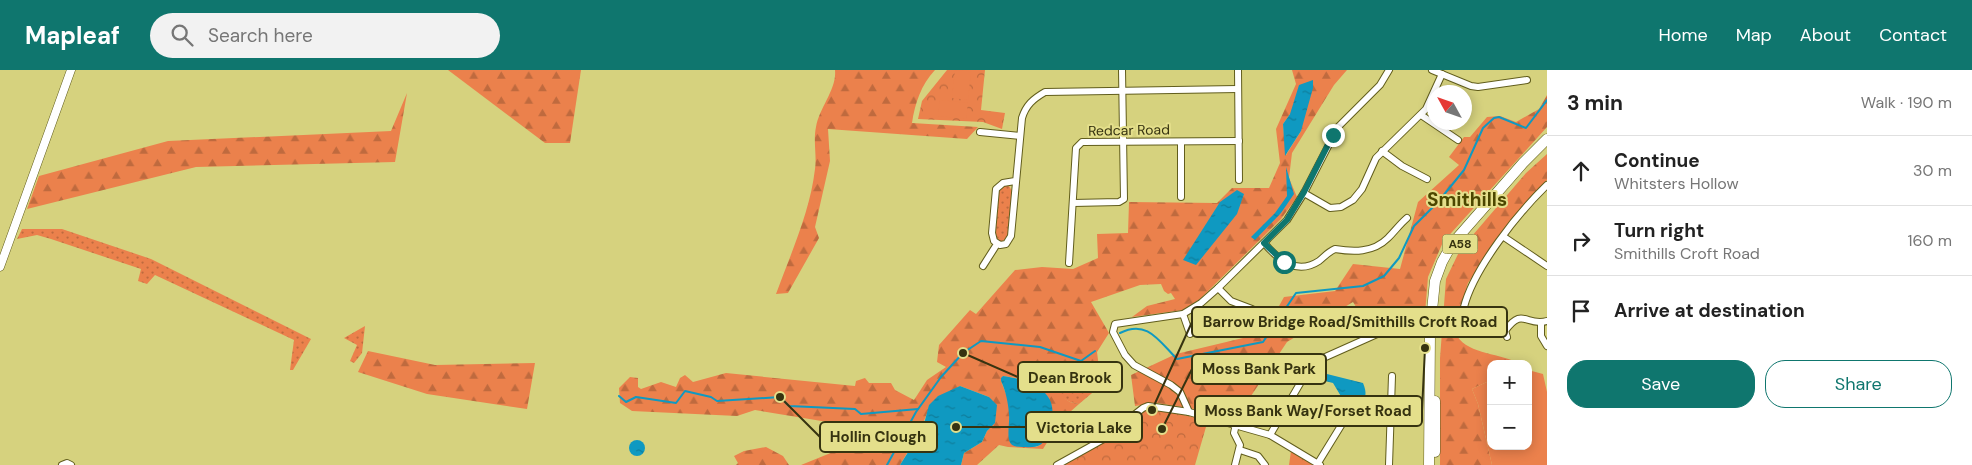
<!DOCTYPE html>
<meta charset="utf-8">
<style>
:root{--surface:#fff;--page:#f2f2f2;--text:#222;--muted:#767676;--line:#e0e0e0;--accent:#0f766e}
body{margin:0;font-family:"DM Sans",sans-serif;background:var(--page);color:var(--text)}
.controls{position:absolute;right:15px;bottom:15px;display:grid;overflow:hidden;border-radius:10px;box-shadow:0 2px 12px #0003}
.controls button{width:45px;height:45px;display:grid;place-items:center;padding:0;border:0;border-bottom:1px solid var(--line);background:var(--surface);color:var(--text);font:25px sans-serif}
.compass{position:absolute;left:1427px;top:15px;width:45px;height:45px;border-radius:50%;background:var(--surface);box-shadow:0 2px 12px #0003;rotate:310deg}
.stop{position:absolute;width:15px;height:15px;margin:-11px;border:4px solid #0f766e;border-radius:50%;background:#fff}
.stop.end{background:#0f766e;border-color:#fff;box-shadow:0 1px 5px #0008}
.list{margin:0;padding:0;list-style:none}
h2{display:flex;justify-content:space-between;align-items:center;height:65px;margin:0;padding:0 20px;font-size:21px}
h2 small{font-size:16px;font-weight:400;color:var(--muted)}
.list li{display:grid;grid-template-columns:32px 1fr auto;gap:15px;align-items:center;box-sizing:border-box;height:70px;padding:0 20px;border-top:1px solid var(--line)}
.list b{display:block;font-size:19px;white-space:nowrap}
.list p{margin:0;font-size:16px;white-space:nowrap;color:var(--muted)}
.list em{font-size:16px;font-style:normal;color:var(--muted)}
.actions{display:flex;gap:10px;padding:15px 20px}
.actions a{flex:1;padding:11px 0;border:1px solid var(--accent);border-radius:20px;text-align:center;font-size:18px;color:var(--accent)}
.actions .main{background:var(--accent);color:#fff}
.icon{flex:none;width:28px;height:28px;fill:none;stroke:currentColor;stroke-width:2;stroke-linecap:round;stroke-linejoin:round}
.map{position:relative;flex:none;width:1547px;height:395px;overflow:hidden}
header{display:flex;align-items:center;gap:30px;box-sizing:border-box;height:70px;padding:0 25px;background:var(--accent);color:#fff}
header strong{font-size:24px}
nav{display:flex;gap:28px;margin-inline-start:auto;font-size:18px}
.search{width:350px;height:45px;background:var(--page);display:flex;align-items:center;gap:12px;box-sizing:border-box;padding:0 18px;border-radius:28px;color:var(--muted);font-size:19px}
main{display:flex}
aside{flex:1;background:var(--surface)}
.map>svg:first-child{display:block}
</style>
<header>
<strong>Mapleaf</strong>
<div class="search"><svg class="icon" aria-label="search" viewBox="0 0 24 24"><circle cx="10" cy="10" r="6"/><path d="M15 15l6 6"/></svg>Search here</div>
<nav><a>Home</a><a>Map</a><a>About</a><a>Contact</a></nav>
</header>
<main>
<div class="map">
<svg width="1547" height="395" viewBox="0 0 1547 395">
<defs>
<pattern id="grass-dots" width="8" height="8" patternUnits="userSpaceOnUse" patternTransform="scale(1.25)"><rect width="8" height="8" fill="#eb814c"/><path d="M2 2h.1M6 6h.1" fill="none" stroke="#bf6a3e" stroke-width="1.8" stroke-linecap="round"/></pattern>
<pattern id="forest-firs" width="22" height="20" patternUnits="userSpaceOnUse" patternTransform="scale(1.25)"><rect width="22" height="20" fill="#eb814c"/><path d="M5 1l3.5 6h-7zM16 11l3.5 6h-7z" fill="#bf6a3e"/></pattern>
<pattern id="park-crowns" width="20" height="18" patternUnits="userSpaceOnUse" patternTransform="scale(1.25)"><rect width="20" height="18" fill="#eb814c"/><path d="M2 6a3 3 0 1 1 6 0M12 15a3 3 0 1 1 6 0" fill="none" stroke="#bf6a3e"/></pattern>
<pattern id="water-ripples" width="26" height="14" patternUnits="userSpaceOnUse" patternTransform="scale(1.25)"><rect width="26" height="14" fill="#0f99c1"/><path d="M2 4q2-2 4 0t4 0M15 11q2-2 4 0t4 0" fill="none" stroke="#0f7d9b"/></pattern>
</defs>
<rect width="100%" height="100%" fill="#d6d27e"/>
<!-- grass -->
<g fill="url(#grass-dots)">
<polygon points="1005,115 1009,116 1012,121 1008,166 1002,172 997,171 994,165 998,121"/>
<polygon points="22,159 62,159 151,189 311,269 293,300 290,300 294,270 155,205 147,214 138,211 141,199 51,169 37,165 17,169"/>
<polygon points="365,256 362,283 354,293 350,291 357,275 344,268"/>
<polygon points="1091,303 1098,318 1079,334 1070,332 1052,322"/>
</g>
<!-- forest -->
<g fill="url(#forest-firs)" fill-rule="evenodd">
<polygon points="448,0 581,0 570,73 545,73"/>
<path d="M835,0H935C921,15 915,33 912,53L978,57L967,69L828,59L830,91L815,157L819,168L788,223L776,224C791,183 810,142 815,99C817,86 813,71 816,57C819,38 837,19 835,0Z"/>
<path d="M1292,0H1347L1334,15L1292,83L1289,108L1297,127L1281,149L1200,229L1183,240L1132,247L1147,236L1175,229L1171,223L1168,224L1164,221L1161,214L1140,215L1091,232L1109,263L1097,282L1099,298L1053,321L1070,332L1079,334L1061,350L1043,379L1008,377L999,375L977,395H961L964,383L982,372L987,361L994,353L989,327L960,316L930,335C923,357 912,375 900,395H801L843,378L852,368V356L755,340L737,346L632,341L620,333L619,318L630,307L638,308V317L641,319L661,312L676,317L680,308L685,305L693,312L726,303L855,316L856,311L865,308L869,313H891L895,320L914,330L927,310L946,297L937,292L939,275L970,240L976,244L1015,200L1042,197L1073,199L1098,188L1097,164L1128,163L1129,132L1217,133L1232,118H1269L1280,93L1276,59L1296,14ZM1290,44L1301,61L1286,85L1283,54ZM1003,306L1016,308L1040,318V375L1036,377L1014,376L1008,329L1001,311Z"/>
<polygon points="407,23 395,92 196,97 27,139 39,106 168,71 391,61"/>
<polygon points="1547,25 1547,57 1443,172 1428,207 1424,256 1395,248 1371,261 1353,232 1287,272 1235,350 1200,340 1157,333 1135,336 1131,305 1176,284 1264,263 1284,227 1335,221 1353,194 1400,199 1418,132 1459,95 1449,87 1464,67 1470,67 1487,47 1500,46 1516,52 1539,39"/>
<path d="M1547,84V110L1527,131L1468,213L1460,239L1457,266C1469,285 1502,283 1520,294H1491V310L1472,319L1478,334L1492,395H1440V288L1446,209L1460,180L1526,103Z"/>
<polygon points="368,281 435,295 535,293 527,339 427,324 358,302"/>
<polygon points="766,377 783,386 789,395 736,395 738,393 734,386 744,381"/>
</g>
<!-- park -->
<g fill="url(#park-crowns)">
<polygon points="947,0 985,0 981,40 1005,43 1002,59 983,52 918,49 922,31"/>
<polygon points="1149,338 1208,350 1195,395 1061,395 1144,339"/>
<polygon points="1291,381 1313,395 1289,395"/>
</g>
<!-- garden -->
<g fill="#eb814c">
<polygon points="955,0 971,1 968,30 952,28"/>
<polygon points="940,30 968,33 966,49 938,46"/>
<polygon points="1528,300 1543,304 1547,322 1547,395 1492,395 1478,334 1472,319 1491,310 1491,376 1528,376"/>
</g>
<!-- water -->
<g fill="url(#water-ripples)">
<polygon points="1313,10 1313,18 1301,61 1285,86 1283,54 1290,44 1299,15"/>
<polygon points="1286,97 1294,124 1281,143 1255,170 1251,167 1275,143 1287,126"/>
<polygon points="1237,120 1244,124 1237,144 1196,195 1183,190 1220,132"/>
<path d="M1323,303L1363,313C1367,323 1367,329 1358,336L1345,333L1333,313L1321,310Z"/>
<path d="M1003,306C1017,308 1036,312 1045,323C1056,335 1053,348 1048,362C1046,366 1045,372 1040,375C1036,378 1027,377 1022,377C1018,377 1014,377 1011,374C1006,368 1010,352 1009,344C1008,332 1006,322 1001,311V308Z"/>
<polygon points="960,316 989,327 997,335 995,353 987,361 982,372 964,383 961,395 900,395 915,371 925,350 929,335 938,326"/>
<circle cx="637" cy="378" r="8"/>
</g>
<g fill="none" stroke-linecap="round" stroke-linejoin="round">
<!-- stream -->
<g stroke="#0f99c1" stroke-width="2">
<path d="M1120,263C1147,249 1159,271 1177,289L1263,272L1296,223L1363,216L1384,206L1399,188L1414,156L1438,132L1464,100L1483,58L1494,48L1499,47L1526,58L1547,30"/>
<polyline points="619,326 626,332 636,327 676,333 685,321 711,327 717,331 780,327 789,336 855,339 861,344 918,339"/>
<polyline points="887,395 916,342 941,307 963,283 981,271 1040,277 1081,291 1095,281"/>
</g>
<defs>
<g id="minor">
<polyline points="1238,0 1239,110"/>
<polyline points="1432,0 1471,16 1478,17 1527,10"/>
<polyline points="1421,45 1458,70"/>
<polyline points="980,62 1020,66"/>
<polyline points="1382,81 1402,96 1427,109"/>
<path d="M1015,111L1003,113L996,119L992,163L994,171L1000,175L1006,174L1011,166L1022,48C1026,35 1033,29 1045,22L1238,19"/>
<polyline points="1304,123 1330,138 1341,137 1353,130 1362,119 1376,88 1426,39 1442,4"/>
<polyline points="1181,127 1181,72"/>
<polyline points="1073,133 1119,132 1124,129 1122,0"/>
<polyline points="1504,167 1547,196"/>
<path d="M1264,173C1278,189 1296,206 1319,191C1324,187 1328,182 1335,179C1353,182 1373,183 1388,168C1395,161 1400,154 1407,148"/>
<polyline points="1069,193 1076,78 1082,72 1239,71"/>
<polyline points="983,196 997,174"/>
<polyline points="1218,218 1231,231 1252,239"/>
<path d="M1464,237C1474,198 1518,143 1547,115"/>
<polyline points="1183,244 1190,264"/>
<polyline points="1541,253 1541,266 1547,276"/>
<polyline points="1499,261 1505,261 1507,267"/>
<path d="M1505,261C1523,236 1526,257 1547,251"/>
<polyline points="1189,342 1180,322 1171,315 1134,295 1125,285 1113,262 1115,254 1183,244 1201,233 1218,218 1287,150 1304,123 1338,57 1380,15 1389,0"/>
<polyline points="1270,365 1312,293 1377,264 1395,254 1430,260"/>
<polyline points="1240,380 1258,386 1265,395"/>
<polyline points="1318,393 1342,354"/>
<polyline points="62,395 67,393 71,395"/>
<polyline points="1057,395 1102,370 1143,338 1148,336 1189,342 1270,365 1320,395"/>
<polyline points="1235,395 1240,375 1234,363 1236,354"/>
<polyline points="1389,395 1392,306"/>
</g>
<polyline id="tertiary" points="0,197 71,0"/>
<g id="trunk">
<polyline points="1435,382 1435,331"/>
<polyline points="1429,395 1430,260 1435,211 1442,192 1452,174 1523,93 1547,69"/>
</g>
</defs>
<!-- minor casing -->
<use href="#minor" stroke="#615d1c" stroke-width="8"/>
<!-- tertiary casing -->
<use href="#tertiary" stroke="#615d1c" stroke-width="9"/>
<!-- trunk casing -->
<use href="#trunk" stroke="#615d1c" stroke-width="11"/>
<!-- minor -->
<use href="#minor" stroke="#fff" stroke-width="6"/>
<!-- tertiary -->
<use href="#tertiary" stroke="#fff" stroke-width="8"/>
<!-- trunk -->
<use href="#trunk" stroke="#fff" stroke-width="10"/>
</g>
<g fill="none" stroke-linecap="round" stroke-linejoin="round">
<!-- route -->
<polyline stroke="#0f766e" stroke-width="6" points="1284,192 1264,173 1287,150 1304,122 1333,65"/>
</g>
<g text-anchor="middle" stroke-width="4" stroke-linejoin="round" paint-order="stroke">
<!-- shield labels -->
<rect fill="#e4df8b" stroke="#6a6735" stroke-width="1" x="1442.5" y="164.5" width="35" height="19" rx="4"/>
<g font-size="12" font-weight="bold" fill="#363310">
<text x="1460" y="178">A58</text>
</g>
<!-- street labels -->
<g font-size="14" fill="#363310" stroke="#e4df8b">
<text transform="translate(1129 60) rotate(-1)" y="5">Redcar Road</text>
</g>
<!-- district labels -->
<g font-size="19" font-weight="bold" fill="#4c4700" stroke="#e4df8b">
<text x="1467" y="136">Smithills</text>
</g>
</g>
<!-- callouts -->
<path fill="none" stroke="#363310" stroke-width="2" d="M1152 340L1192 252M1162 359L1192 299M963 283L1018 307M1425 278L1422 341M956 357L1026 357M780 327L820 367"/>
<g fill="#363310" stroke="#e4df8b" stroke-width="2">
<circle cx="1152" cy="340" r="5"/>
<circle cx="1162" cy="359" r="5"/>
<circle cx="963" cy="283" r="5"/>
<circle cx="1425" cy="278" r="5"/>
<circle cx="956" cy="357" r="5"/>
<circle cx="780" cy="327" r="5"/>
</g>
<g fill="#e4df8b" stroke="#363310" stroke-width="2">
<rect x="1192" y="237" width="315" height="30" rx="5"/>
<rect x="1192" y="284" width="134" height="30" rx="5"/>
<rect x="1018" y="292" width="104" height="30" rx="5"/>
<rect x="1195" y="326" width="227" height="30" rx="5"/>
<rect x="1026" y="342" width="116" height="30" rx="5"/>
<rect x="820" y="352" width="117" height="30" rx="5"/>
</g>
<g font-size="15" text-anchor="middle" font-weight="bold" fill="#363310">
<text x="1350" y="257">Barrow Bridge Road/Smithills Croft Road</text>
<text x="1259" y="304">Moss Bank Park</text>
<text x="1070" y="313">Dean Brook</text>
<text x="1308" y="346">Moss Bank Way/Forset Road</text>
<text x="1084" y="363">Victoria Lake</text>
<text x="878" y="372">Hollin Clough</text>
</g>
</svg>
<div class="controls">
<button>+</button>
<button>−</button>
</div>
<svg class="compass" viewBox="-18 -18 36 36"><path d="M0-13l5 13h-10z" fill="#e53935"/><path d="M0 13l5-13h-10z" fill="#767676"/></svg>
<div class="stop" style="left:1284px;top:192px"></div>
<div class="stop end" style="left:1333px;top:65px"></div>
</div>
<aside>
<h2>3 min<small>Walk · 190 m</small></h2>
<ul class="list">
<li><svg class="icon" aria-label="ahead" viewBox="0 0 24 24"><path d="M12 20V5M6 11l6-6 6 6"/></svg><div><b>Continue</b><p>Whitsters Hollow</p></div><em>30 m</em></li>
<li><svg class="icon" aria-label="right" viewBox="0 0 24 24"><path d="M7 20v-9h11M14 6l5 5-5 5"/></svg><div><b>Turn right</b><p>Smithills Croft Road</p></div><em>160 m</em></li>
<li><svg class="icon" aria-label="arrive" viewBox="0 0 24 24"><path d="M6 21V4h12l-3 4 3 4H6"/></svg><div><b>Arrive at destination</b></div></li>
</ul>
<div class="actions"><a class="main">Save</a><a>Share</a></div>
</aside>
</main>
